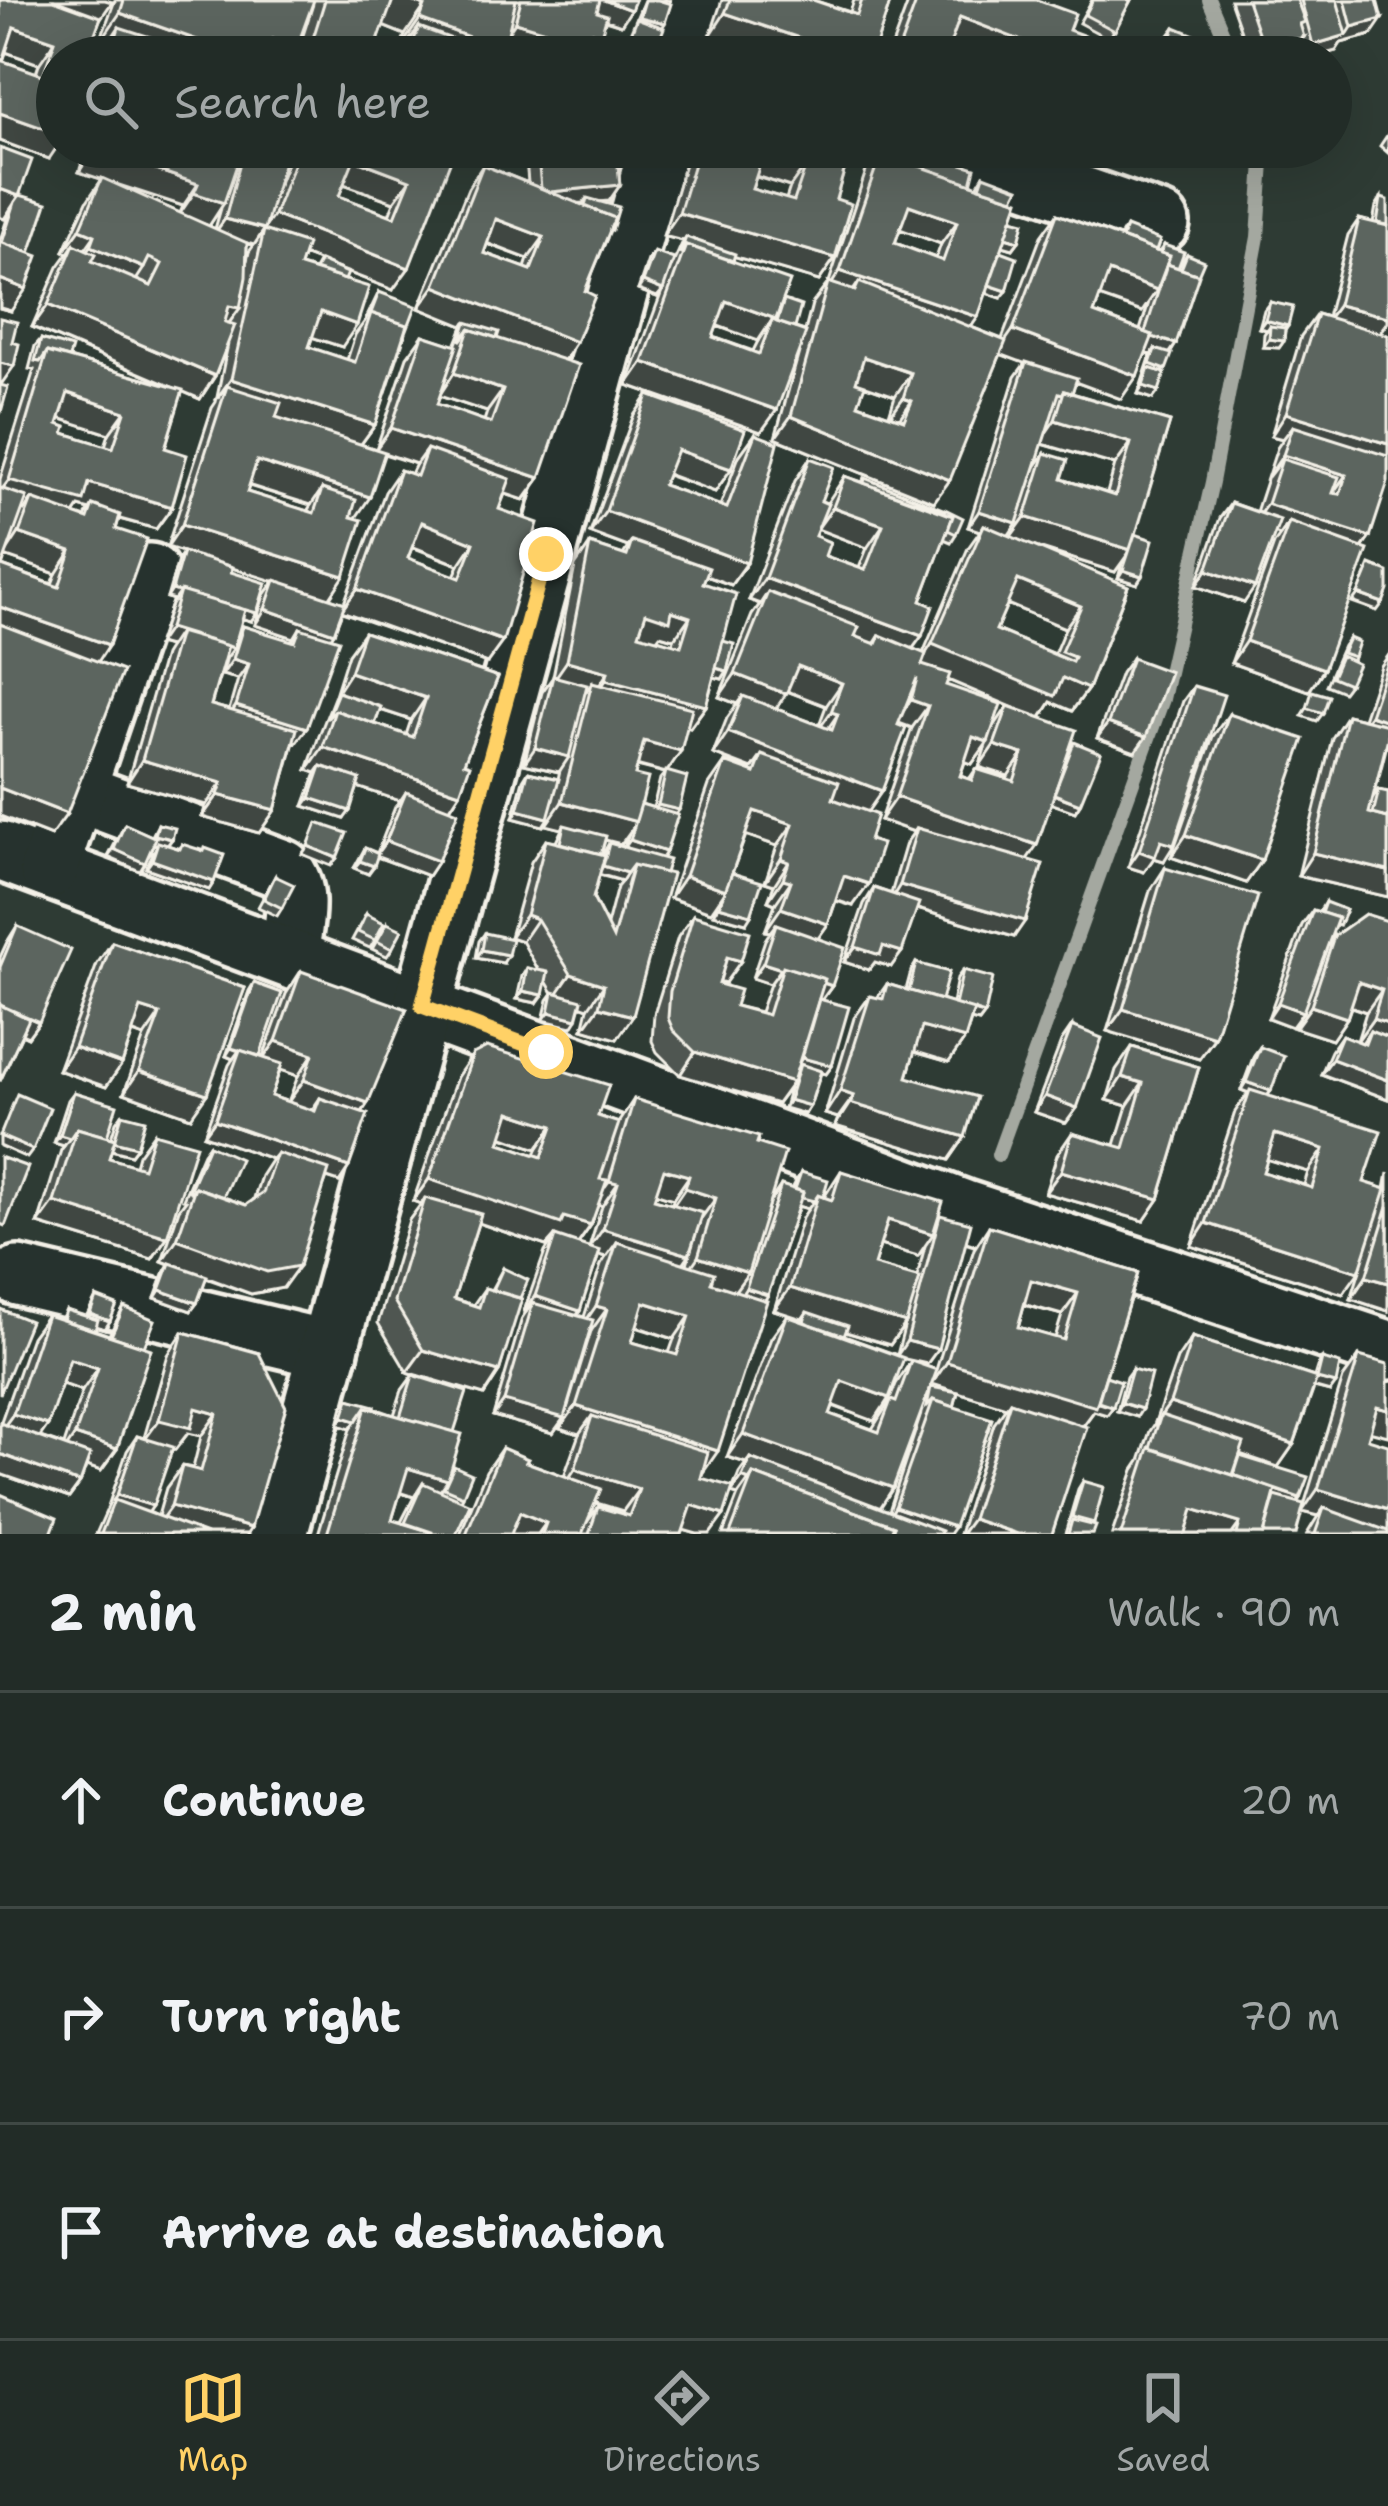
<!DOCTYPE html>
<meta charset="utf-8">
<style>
:root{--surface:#222c27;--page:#2e3833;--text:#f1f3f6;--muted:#a2a7a7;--line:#3f4844;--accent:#ffd166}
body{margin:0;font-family:"Shantell Sans",sans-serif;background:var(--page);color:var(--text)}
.stop{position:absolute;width:36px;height:36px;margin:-27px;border:9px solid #ffd166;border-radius:50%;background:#fff}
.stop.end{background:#ffd166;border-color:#fff;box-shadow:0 3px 12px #0008}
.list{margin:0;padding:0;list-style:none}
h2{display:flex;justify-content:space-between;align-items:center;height:156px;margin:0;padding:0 48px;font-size:51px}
h2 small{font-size:39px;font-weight:400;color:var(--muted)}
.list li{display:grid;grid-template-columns:78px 1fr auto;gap:36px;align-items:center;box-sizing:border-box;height:216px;padding:0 48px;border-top:3px solid var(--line)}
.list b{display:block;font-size:45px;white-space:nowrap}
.list em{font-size:39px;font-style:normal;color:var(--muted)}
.icon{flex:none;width:66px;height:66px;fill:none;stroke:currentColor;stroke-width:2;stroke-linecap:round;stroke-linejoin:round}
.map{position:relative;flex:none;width:1388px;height:1534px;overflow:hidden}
.search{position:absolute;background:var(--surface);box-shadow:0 12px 48px #0002;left:36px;right:36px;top:36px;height:132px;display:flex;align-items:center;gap:30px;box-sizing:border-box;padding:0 42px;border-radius:66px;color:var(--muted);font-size:45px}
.sheet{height:804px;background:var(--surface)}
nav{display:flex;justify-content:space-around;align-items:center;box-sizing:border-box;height:168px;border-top:3px solid var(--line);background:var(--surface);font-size:33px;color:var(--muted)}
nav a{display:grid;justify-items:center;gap:6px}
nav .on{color:var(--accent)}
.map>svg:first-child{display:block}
</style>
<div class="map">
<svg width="1388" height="1534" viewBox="0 0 1388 1534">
<rect width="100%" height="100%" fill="#2e3b34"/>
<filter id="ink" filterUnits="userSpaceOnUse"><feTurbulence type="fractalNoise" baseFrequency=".00833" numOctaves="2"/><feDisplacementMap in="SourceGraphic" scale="24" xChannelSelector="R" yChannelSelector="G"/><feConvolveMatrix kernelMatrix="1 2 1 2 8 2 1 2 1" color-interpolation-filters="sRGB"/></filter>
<g filter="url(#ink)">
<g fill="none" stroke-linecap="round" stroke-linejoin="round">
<!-- stream -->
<g stroke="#a4a8a0" stroke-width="14">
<polyline points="1209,0 1233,57"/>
<polyline points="998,1155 1163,699 1212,482 1258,237 1264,147"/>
</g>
<defs>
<g id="minor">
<polyline points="682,57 696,0"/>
<polyline points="941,147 1160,223"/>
<path d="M77,792L283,869C304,893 292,927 289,957"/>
<polyline points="0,851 962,1209 1388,1350"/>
<polyline points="49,869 150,573"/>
<polyline points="18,1276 329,1350"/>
<polyline points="278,1534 658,147"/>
</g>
</defs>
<!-- minor casing -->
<use href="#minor" stroke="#f4f1e8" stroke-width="66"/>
<!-- minor -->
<use href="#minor" stroke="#26332d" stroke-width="57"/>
</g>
<!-- wall -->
<g fill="#4f5751" stroke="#f4f1e8" stroke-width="3" fill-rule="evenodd">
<path d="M0,0L112,2L101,17L94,36L101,38L115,0H635L621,25L605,20L590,50L586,49L584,57H547L548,50L506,38L499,57H296L313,4L290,57H57L49,159L0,141ZM383,26L405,35L400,48L402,50L378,41ZM6,52L39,64L36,73L3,61Z"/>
<polygon points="644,0 670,0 653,57 620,57"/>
<polygon points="722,0 813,0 850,12 854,0 891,0 872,57 773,57 710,36"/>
<polygon points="909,0 1037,0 1069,30 1077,57 990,57 951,42 948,50 965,57 888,57"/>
<polygon points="1092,0 1131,0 1109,39 1079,23"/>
<polygon points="1230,0 1377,0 1371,35 1341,43 1336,51 1314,57 1302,57 1298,45 1293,52 1279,57 1250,57"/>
<polygon points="1175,27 1195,57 1098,57 1110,39 1162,56 1169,35"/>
<polygon points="1388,134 1388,153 1380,146"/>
<path d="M87,147H261L274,151L275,147H441L393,290L339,269L345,280L342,347L312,337L309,347L347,360L355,335L365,321L379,292L405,335L375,425L361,444L376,449L407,357L423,335L455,346L463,326L419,308L468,188L483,165L528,183L525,147H616L620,185L609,201L601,202L607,238L585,291L564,360L540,478L524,500L505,494L499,509L487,663L342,612L331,638L296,743L294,742L275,810L259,833L202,817L206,805L127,783L164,655L169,647L158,644L170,607L174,600L167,598L178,560L183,552L167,547L212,408L216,402L228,344L215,376L200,399L182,391L165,448L172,507L156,529L119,519L116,529L98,662L51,836L0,816V479L34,370L29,369L35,346L41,339L69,358L174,388L32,327L58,267L68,253L64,251L87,201L102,179L79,172ZM283,164L286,165L273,199ZM113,183L183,206L180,213ZM344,184L394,202L389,215L339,196ZM221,208L215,229L209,226ZM259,238L249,252L247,261V243L254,245ZM487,244L528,259L525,268L484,253ZM303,255L319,261L314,270L300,266ZM440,396L487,412L484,421L437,404ZM60,418L109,434L105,446L64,433L58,424ZM384,454L416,464L411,474L400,470L385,492L344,603L329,598L355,519ZM249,486L311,505L307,511L247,492ZM79,507L90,510L84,518L74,514ZM412,547L459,565L454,576L408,558ZM5,556L56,574L52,584L2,566ZM232,568L274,581L264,595L255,625L294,638L291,641L243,626L238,633L242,618L251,621L231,572ZM227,656L222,675L238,679L229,710L211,705L224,662Z"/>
<path d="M690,147H851L836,199L835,258L819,281L734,256L733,261L783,301L795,328L805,331L812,304L829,282L874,147H904L902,154L907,147L977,186L984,175L1014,198L1012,219L1019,241L1013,249L1003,246L1001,251V298L986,293L971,327L1002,339L1041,236L1057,214L1120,237L1126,227L1156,251L1159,252L1164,245L1178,268L1187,254L1198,275L1176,344L1170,354L1153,399L1138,394L1151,355L1146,354L1121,399L1075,382L1072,393L1170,422L1135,534L1137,584L1118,578L1123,560L1115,572L1034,547L1128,586L1088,689L1072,711L1051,702L1041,718L1071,747L1080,804L1075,812L1051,803L1027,859L1014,937L917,909L891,967L875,962L869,970L844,962L864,904L874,888L891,894L906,843L914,832L880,820L912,728L899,723L868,811L869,840L853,906L836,901L828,924L818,938L832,986L822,1000L832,1066L826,1074L821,1073L810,1106L805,1114L784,1108L790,1087L777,1104L680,1075L657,1052L652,1041L654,1014L678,937L693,915L725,983L720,982L719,984L735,1006L760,1012L770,984L752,978L765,940L770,932L765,931L775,904L768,901L774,885L765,882L777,846L746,835L732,873L746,923L714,914L717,903L711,912L670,898L709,785L725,762L751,771L752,769L713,754L727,718L737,704L719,697L752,615L760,604L749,600L795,481L810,458L821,501L827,503L845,476L862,482L865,478L942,511L956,534L951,542L944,539L921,601L913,649L923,653L968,548L980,531L968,527L1015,377L1025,363L1001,354L934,502L775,438L801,345L761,432L627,385L662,291L657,297L638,290L648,260L654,252L672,266L683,241L663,236ZM756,177L790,187L786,199L752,189ZM900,229L941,244L936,258L895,243ZM1100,297L1142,312L1149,302L1140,330L1094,313ZM717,326L758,341L753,351L713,337ZM864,385L895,396L889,415L858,404ZM1042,444L1115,465L1107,493L1062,479L1045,453L1035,467ZM818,529L867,548L859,568L825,556L815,536ZM1007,604L1065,628L1054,654L996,630ZM948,680L1022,711L1008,706L993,728L946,685ZM787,691L826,706L819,725L776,709ZM987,742L979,767L1008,776L1007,779L976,769L969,779L960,776L965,762L972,764Z"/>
<polygon points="20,195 11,311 0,308 0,240 10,210 4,219"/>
<polygon points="1381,198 1380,333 1370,537 1362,548 1324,669 1309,691 1231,663 1274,544 1280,535 1275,533 1244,603 1196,586 1220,518 1231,503 1256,512 1277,448 1283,439 1271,436 1301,336 1317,314 1327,317 1348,235 1359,219 1373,223 1376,206"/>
<polygon points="1270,302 1288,326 1285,330 1284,341 1279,348 1263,347 1264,334 1267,330 1259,328 1264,310"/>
<path d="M648,395L731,469L715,492L667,475L663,485L720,506L739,456L755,434L747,563L731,585L706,576L703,583L723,641L727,671L722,679L714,677L706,706L690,728L687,727L667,771L675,815L666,852L662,858L633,1016L617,1039L583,1029L588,1008L581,1005L572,1027L543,1020L548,1000L553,993L546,981L537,1003L517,999L522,976L527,968L539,971L522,941L510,937L531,862L546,840L556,842L562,829L546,825L547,820L543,826L513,818L523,780L528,772L558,779L560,770L559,772L524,764L542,692L553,677L575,566L590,544L623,555L628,547L590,533L633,417ZM660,635L674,639L673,644L657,639ZM637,766L665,773L660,779L653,808L641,804L635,775ZM629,833L624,847L609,843L603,854H601L605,840L621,844ZM599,875L622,881L617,887L607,925L593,898Z"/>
<path d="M364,632L498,677L464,763L460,793L450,809L438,861L428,876L377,857L368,874L354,868L365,848L377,853L395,807L400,801L358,787L344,819L304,806L316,773L307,770L320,733L335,695L348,654ZM380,710L411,720L406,735L375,724Z"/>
<polygon points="1349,638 1354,657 1351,661 1349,684 1343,692 1326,685 1343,646"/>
<polygon points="1388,656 1388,740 1374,797 1379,790 1388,792 1388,897 1298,876 1332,738 1347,715 1363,719 1381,666"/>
<polygon points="1132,658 1146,737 1135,752 1097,738 1121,673"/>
<polygon points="1194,686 1164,861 1154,858 1144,872 1128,867 1183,701"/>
<polygon points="1229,714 1262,860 1246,883 1171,857 1213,736"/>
<polygon points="125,824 152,836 158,824 172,839 167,845 178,849 182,844 214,882 209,890 146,868 157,845 153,844 140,871 108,857"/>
<polygon points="1165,868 1215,1037 1199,1059 1107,1031 1150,891"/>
<polygon points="275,876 282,908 277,916 258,907"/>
<polygon points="1325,902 1333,934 1328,946 1334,936 1388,921 1388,1099 1321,1074 1331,1051 1342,1035 1357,1041 1366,1012 1351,1007 1347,1018 1332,1040 1295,1028 1298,1019 1292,1027 1268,1018 1302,925 1313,910 1319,912"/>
<polygon points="366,914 375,940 370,948 352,940"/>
<polygon points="387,923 392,949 387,956 372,949"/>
<polygon points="17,926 39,1022 28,1037 22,1034 0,1081 0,957 7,942"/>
<polygon points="485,933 503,963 476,958 479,941"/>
<polygon points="112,942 245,988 191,1117 124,1093 144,1037 133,1033 122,1064 106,1087 58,1070 97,964"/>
<polygon points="916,963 941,1000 952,1004 957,978 963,970 985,1014 979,1022 971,1020 965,1039 949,1062 914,1052 907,1077 965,1137 949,1160 835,1126 838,1118 825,1114 854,1018 870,996 877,998 887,984 906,990 911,971"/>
<path d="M301,971L368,1103L362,1112L349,1167L339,1182L327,1178L283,1288L251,1294L206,1278L197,1303L191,1311L155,1298L165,1271L169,1264L162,1261L179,1209L186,1200L183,1199L203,1153L209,1145L223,1197L246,1205L253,1201L261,1176L272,1159L204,1135L229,1065L233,1059L226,1056L249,991L254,983L260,1056L263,1057L286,994ZM280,1070L298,1076L288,1102L271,1096Z"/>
<polygon points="1072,1026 1077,1108 1066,1123 1034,1112 1061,1042"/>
<polygon points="1132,1047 1199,1067 1159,1199 1144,1221 1045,1193 1057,1155 1072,1133 1115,1145 1127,1106 1107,1100 1116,1070"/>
<path d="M1260,1047L1271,1091L1268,1095L1364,1182L1385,1189L1388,1173V1311L1351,1299L1362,1264L1343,1294L1191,1246L1235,1112L1248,1093L1241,1090L1254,1055ZM1267,1159L1308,1172L1304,1185L1263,1172Z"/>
<path d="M473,1054L598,1116L618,1123L634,1099L757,1143L771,1200L781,1185L792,1189L801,1172L824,1197L841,1171L939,1216L927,1364L904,1358L874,1421L833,1406L830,1414L872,1429L888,1404L896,1384L911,1361L936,1370L974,1249L989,1226L1138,1273L1106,1376L1113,1407L1107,1415L1094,1411L1083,1426L1052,1534H959L994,1424L1006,1407L958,1392L954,1407L949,1534H723L738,1495L731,1493L739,1473L746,1463L727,1457L771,1338L787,1316L801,1321L802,1319L774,1310L802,1218L808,1209L799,1206L702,1473L697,1534L684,1530L682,1534H460L486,1471L502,1448L526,1462L564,1476L579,1434L560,1428L563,1418L553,1433L493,1416L522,1318L526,1312L524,1311L545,1252L553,1240H550L546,1246L478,1223L454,1299L473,1305L485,1288L491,1290L503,1268L520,1298L499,1372L484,1395L407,1372L378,1323L409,1220L421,1204L413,1201L457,1077ZM502,1137L537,1149L535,1155L500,1143ZM656,1193L673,1199L672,1204L654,1199ZM598,1205L602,1206L589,1248L578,1244L591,1225ZM700,1220L687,1264L683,1263ZM880,1245L918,1256L925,1246L917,1277L874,1265ZM599,1255L606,1257L601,1265L584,1317L577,1315ZM1024,1305L1062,1315L1055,1338L1018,1327ZM905,1324L897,1355L844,1336L845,1332L890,1345ZM636,1327L674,1339L669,1353L632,1342ZM589,1331H591L566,1412ZM921,1414L889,1511L880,1508ZM595,1503L623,1511L622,1514L598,1507L587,1522Z"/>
<polygon points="74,1092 107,1137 111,1138 116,1122 122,1114 137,1147 131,1155 111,1150 109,1158 135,1166 138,1155 154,1133 167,1237 152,1259 38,1224 61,1150 64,1146 54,1143 68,1100"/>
<path d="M96,1297L110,1321L105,1329L96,1326L95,1330L109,1335L124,1307L144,1347L117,1449L101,1471L86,1466L80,1483L69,1498L0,1474V1424L31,1337L47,1315L61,1319L66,1310L86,1317ZM62,1384L82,1391L64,1445L40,1437Z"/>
<path d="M183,1332L259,1353L251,1528L247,1534H96L107,1509L127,1451L137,1436L144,1438L168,1355ZM188,1433L201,1436L193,1468L182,1466L166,1488L158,1516L149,1512L172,1450H175Z"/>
<polygon points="1192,1337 1314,1377 1317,1367 1322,1359 1330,1392 1314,1388 1294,1444 1278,1467 1240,1454 1239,1457 1300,1498 1297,1502 1296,1534 1112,1534 1134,1470 1140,1461 1150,1431 1154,1425 1177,1359"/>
<polygon points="1359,1356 1370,1431 1368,1439 1388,1534 1307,1534 1318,1516 1302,1512 1343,1378"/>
<polygon points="1132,1369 1137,1417 1117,1411 1126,1377"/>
<path d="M413,1375L454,1432L451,1470L463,1496L461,1500L456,1534H318L350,1429L338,1425L343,1406L349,1399L394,1415L402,1390ZM400,1493L414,1497L401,1522L392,1520Z"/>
<polygon points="1083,1481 1094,1523 1093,1534 1065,1534 1078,1489"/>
</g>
<!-- shaded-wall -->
<g fill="#404742" stroke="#f4f1e8" stroke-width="3">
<polygon points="0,0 105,0 112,2 92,31"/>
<polygon points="391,0 410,0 425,6 405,35 375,23"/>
<polygon points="600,0 604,0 631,10 621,25 590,14"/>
<polygon points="120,13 246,57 144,57 119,27 107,45 100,42"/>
<polygon points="725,13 856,57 773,57 710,36"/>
<polygon points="640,17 665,23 660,31 635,25"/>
<polygon points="960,17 1035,46 1027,57 990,57 944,40"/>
<polygon points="420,19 504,50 499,57 425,57 419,27 403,49 400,48"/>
<polygon points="1382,19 1371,35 1341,43 1336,51 1314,57 1305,57 1313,45 1347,35 1352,27"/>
<polygon points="515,22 559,35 548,50 504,38"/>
<polygon points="14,27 55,41 39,64 0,50"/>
<polygon points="592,32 601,35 590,50 581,47"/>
<polygon points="1304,37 1293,52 1279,57 1260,57 1264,50"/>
<polygon points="273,39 297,47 290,57 260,57"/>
<polygon points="309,51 325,57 304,57"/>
<polygon points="0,113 57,133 57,147 49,159 0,141"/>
<polygon points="279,147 299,147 286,165 270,159"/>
<polygon points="1113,147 1169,147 1158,162"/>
<polygon points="94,149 198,184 183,206 79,172"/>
<polygon points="764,152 806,165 790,187 749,174"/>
<polygon points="354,159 410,180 394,202 338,182"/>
<polygon points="620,185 609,201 586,203 587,198 583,203 530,208 541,193"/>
<polygon points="0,189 19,196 4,219 0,217"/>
<polygon points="194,193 224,203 209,226 179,215"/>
<polygon points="909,205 957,222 941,244 894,227"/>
<polygon points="679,213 835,258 819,281 684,242 686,237 683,241 663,236"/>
<polygon points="274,215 409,268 393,290 262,239 264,230 254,245 214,234 225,219 264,229"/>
<polygon points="496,219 544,237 528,259 481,241"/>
<polygon points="80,229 95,235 79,258 74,244 68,253 64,251"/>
<polygon points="1005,237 1019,241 1013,249 999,245"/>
<polygon points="91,246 144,268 129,291 75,268"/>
<polygon points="840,271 978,317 962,340 855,291 859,282 846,301 825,294"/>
<polygon points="1109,272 1157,290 1142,312 1093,295"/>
<polygon points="0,279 26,289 11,311 0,308"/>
<polygon points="643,282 663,290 657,297 638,290"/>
<polygon points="987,284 1007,291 1001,298 981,291"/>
<polygon points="435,286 576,342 561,365 464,326 466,322 463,326 419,308"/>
<polygon points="726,301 776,319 768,332 772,320 758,341 710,323"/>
<polygon points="48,305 215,376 200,399 32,327"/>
<polygon points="1338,305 1388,317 1388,322 1380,333 1327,320"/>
<polygon points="229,306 240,308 224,330 213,328"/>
<polygon points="321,312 357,325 342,347 305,335"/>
<polygon points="1265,320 1288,326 1283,334 1270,326 1267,330 1259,328"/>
<polygon points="1013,330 1137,376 1121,399 997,353"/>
<polygon points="1144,334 1176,344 1165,360 1155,349 1151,355 1133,350"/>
<polygon points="1269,339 1284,341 1279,348 1263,347"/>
<polygon points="864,357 911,373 895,396 848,380"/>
<polygon points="643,362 777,410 761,432 627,385"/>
<polygon points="0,363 14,366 0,386"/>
<polygon points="454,373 503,390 487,412 439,396"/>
<polygon points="231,379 375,425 359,447 222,403 227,386 215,401"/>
<polygon points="1143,386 1159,391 1153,399 1138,394"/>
<polygon points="68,393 125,412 109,434 52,416"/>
<polygon points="903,398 912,401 896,423 887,420"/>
<polygon points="1286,413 1388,444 1388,471 1293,426 1283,439 1271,436"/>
<polygon points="791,416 950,480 934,502 775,438"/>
<polygon points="1055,420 1131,443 1115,465 1039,443"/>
<polygon points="391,428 540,478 524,500 421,466 427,449 416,464 375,450"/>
<polygon points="677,450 731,469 715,492 661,472"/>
<polygon points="1283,455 1346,475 1330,497 1282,459 1268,477"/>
<polygon points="257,461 370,497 355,519 322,489 311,505 241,483"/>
<polygon points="9,480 89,483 172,507 156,529 91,511 93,505 90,510 79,507 68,523 32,499 24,511 0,504 0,492"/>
<polygon points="1267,504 1370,537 1354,559 1289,522 1280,535 1251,526"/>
<polygon points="833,507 883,525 867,548 817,529"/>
<polygon points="606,511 747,563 731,585 630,548 632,541 628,547 590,533"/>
<polygon points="979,511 1017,523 1006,539 984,525 980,531 968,527"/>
<polygon points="1025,517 1131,550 1115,572 1009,539"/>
<polygon points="422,522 474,543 459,565 406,544"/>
<polygon points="182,525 344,576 329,599 167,547"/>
<polygon points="19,533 71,551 56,574 4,556"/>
<polygon points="1123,570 1142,576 1137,584 1118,578"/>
<polygon points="1207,570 1255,587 1244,603 1196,586"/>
<polygon points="765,578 922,636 906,658 880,635 873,646 768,592 760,604 749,600"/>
<polygon points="1018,580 1081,606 1065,628 1002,602"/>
<polygon points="357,589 503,641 487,663 341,611"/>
<polygon points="172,590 180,592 174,600 167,598"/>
<polygon points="180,592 257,613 251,621 177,601"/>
<polygon points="1358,594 1383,603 1377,611 1352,602"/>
<polygon points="0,607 109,645 94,668 0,635"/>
<polygon points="265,609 334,633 324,648 300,628 294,638 255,625"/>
<polygon points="672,611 690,617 674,639 660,635 654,643 630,636 646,613"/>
<polygon points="169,628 234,648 223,663 179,632 169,647 158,644"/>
<polygon points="1246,641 1324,669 1309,691 1231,663"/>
<polygon points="932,644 1063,678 1088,689 1072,711 1051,702 1040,719 917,667"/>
<polygon points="233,659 249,664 238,679 222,675"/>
<polygon points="567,661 608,672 593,695 592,683 585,693 551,684"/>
<polygon points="798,666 842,683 826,706 782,689"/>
<polygon points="711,667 727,671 722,679 706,675"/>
<polygon points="350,672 426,698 411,720 335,695"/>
<polygon points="735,674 786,694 770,717 743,696 737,704 719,697"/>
<polygon points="606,680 706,706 690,728 591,703"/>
<polygon points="911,700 928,706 912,728 896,722"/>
<polygon points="236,706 307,728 296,743 225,721"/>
<polygon points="1307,708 1323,713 1317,721 1302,716"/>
<polygon points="831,712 838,714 822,737 815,734"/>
<polygon points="1370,715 1388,721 1388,740 1359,730"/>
<polygon points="1108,723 1146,737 1135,752 1097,738"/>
<polygon points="728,732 882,791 866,814 756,771 762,755 752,769 713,754"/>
<polygon points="973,737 988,742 972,764 958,759"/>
<polygon points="644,741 681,751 666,773 628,763"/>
<polygon points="994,745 1023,754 1008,776 979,767"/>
<polygon points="323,747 460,793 445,816 406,792 400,801 318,774 321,766 316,773 307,770"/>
<polygon points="535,748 569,757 559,772 524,764"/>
<polygon points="142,760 222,783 206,805 127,783"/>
<polygon points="0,788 67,814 51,836 0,816"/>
<polygon points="1053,794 1080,804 1075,812 1047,802"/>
<polygon points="218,795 275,810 259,833 202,817"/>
<polygon points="896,797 1037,845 1021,868 917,828 914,832 880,820"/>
<polygon points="310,798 350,811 344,819 304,806"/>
<polygon points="562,802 637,822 621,844 563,829 564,825 562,829 546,825"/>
<polygon points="658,805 679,810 673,818 652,813"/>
<polygon points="518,810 548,818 543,826 513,818"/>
<polygon points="754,811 793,824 777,846 739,833"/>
<polygon points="155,835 172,839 166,847 150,843"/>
<polygon points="1186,835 1262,860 1246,883 1171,857"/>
<polygon points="630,840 666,852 661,860 624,848"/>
<polygon points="386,841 438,861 428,876 375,856"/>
<polygon points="1161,841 1174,845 1164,861 1154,858 1144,872 1128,867 1139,851"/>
<polygon points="308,846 337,858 331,866 302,854"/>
<polygon points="114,849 145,863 140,871 108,857"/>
<polygon points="1313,853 1388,871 1388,897 1298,876"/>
<polygon points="781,859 789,862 774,885 765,882"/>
<polygon points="152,860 214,882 209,890 146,868"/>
<polygon points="360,861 374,866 368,874 354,868"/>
<polygon points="603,866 627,873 622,881 598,874"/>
<polygon points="685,876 726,890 711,912 670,898"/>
<polygon points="844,876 869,884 853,906 829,898"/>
<polygon points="783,879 791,881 775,904 768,901"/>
<polygon points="900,885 1025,921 1014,937 890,901"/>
<polygon points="719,906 751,915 746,923 714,914"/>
<polygon points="781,908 828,924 812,947 776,924 770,932 765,931"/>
<polygon points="526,915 537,919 522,941 510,937"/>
<polygon points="883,946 902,952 891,967 875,962 869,970 844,962 855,947"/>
<polygon points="482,950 508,955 503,963 476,958"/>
<polygon points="727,957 741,961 725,983 711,979"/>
<polygon points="763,963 781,969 770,984 752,978"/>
<polygon points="782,969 832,986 821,1001"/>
<polygon points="571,974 604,985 588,1008 555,997"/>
<polygon points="1359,982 1382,990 1366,1012 1344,1004"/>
<polygon points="523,991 543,995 537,1003 517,999"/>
<polygon points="1278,1003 1303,1012 1292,1027 1268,1018"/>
<polygon points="0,1005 39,1022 28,1037 0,1025"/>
<polygon points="1311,1006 1347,1018 1332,1040 1295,1028"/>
<polygon points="599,1007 633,1016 617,1039 583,1029"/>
<polygon points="954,1007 985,1014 979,1022 949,1015"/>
<polygon points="141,1008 160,1014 144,1037 126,1030"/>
<polygon points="1123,1009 1215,1037 1199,1059 1107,1031"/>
<polygon points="549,1012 577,1019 572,1027 543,1020"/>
<polygon points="1373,1019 1388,1024 1388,1052 1370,1031 1362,1043 1357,1041"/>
<polygon points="922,1027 965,1039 949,1062 906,1049"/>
<polygon points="276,1041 313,1054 298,1076 260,1063"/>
<polygon points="74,1047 122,1064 106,1087 58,1070"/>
<polygon points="231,1048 239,1051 233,1059 226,1056"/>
<polygon points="695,1052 793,1082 777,1104 680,1075"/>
<polygon points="802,1058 832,1066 826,1074 797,1066"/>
<polygon points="1332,1059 1388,1080 1388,1099 1321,1074"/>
<polygon points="139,1071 207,1094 191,1117 124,1093"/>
<polygon points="1122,1077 1143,1083 1127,1106 1107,1100"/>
<polygon points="304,1080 368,1103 353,1126 320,1098 311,1111 288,1102"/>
<polygon points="1246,1082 1271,1091 1265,1099 1241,1090"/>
<polygon points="840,1091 854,1096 838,1118 825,1114"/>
<polygon points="1045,1096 1077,1108 1066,1123 1034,1112"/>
<polygon points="789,1100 810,1106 805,1114 784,1108"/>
<polygon points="850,1103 965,1137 949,1160 835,1126"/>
<polygon points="510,1112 553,1126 537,1149 495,1134"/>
<polygon points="215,1120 349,1167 339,1182 274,1160 277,1153 272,1159 204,1135"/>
<polygon points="1275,1134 1324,1149 1308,1172 1259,1157"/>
<polygon points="60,1135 70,1138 64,1146 54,1143"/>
<polygon points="0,1136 33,1150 27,1158 0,1146"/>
<polygon points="114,1141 137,1147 131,1155 108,1149"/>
<polygon points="664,1169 689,1176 673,1199 648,1191"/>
<polygon points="1061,1171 1159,1199 1144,1221 1045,1193"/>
<polygon points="429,1179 564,1217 591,1225 575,1248 555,1236 546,1246 423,1204 425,1198 421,1204 413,1201"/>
<polygon points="609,1181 618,1183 602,1206 593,1203"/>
<polygon points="685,1188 716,1198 700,1220 670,1210"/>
<polygon points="793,1195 814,1201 808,1209 787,1203"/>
<polygon points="54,1202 167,1237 152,1259 38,1224"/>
<polygon points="888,1220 933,1234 918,1256 873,1243"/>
<polygon points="1206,1223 1359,1272 1343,1294 1191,1246"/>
<polygon points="603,1229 689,1255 674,1277 617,1242 606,1257 587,1252"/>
<polygon points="177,1239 299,1266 283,1288 251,1294 162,1261"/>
<polygon points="698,1257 748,1273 732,1295 682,1280"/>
<polygon points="1366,1277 1388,1283 1388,1311 1351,1299"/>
<polygon points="1031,1280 1078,1293 1062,1315 1016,1302"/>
<polygon points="746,1288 768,1295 758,1311 736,1303"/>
<polygon points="790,1288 906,1323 890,1345 805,1320 807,1312 802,1319 774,1310"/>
<polygon points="160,1290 197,1303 191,1311 155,1298"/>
<polygon points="535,1296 580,1311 569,1326 533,1303 526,1312 524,1311"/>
<polygon points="644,1302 690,1316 674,1339 629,1324"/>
<polygon points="596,1306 607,1309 591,1331 581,1328"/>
<polygon points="90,1314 110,1321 105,1329 84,1322"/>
<polygon points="907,1341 938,1349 927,1364 896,1357"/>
<polygon points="423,1350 499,1372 484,1395 407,1372"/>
<polygon points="70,1359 98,1368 82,1391 55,1381"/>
<polygon points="947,1362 1096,1402 1113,1407 1107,1415 1094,1411 1080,1430 1010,1402 1006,1407 932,1384"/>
<polygon points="1317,1379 1336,1384 1330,1392 1312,1387"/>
<polygon points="842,1381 889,1398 874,1421 826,1403"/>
<polygon points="504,1401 564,1418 553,1433 493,1416"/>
<polygon points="1122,1403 1142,1409 1137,1417 1117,1411"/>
<polygon points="1170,1403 1294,1444 1278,1467 1157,1426 1161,1415 1154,1425"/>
<polygon points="576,1406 718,1451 702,1474 592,1416 579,1434 560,1428"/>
<polygon points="1377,1407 1388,1410 1388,1436 1361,1429"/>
<polygon points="196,1408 217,1414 201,1436 188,1433 175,1450 143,1442 159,1420"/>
<polygon points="13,1414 48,1425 32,1448 0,1432"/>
<polygon points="343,1417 356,1421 350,1429 338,1425"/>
<polygon points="743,1434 893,1488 878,1511 750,1458 746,1463 727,1457"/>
<polygon points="75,1435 117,1449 101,1471 60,1457"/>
<polygon points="0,1454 80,1483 69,1498 0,1474"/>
<polygon points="408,1468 448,1480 432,1502 423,1483 414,1497 392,1490"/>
<polygon points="575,1469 639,1489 623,1511 560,1492"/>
<polygon points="742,1477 749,1480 738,1495 731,1493"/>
<polygon points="1233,1477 1300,1498 1295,1506"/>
<polygon points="1318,1489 1388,1510 1388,1534 1324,1508 1318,1516 1302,1512"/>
<polygon points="117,1495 153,1506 142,1522 113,1501"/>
<polygon points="692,1505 724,1515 710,1534 697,1534 676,1528"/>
<polygon points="171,1506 251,1528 247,1534 177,1534 155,1528"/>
<polygon points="895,1507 954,1527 949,1534 917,1534 885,1523"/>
<polygon points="1193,1509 1240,1523 1232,1534 1185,1534"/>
<polygon points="520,1512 546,1523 538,1534 505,1534"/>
<polygon points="972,1519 1018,1534 961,1534"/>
</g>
<!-- building -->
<g fill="#5c655e" stroke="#f4f1e8" stroke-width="3" fill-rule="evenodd">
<path d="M0,0H54L101,17L94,36L109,41L103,57H57V133L0,113ZM14,27L55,41L43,75L3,61Z"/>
<polygon points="124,0 314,0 297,47 273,39 267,57 246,57 120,13"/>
<polygon points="325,0 393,0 378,41 409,53 419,27 487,52 485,57 325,57 309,51"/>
<polygon points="410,0 516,0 504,50 420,19 425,6"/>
<polygon points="521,0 600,0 597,12 607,15 601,35 592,32 584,57 570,57 554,53 559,35 515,22"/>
<polygon points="604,0 635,0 631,10"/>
<polygon points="645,0 658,0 671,4 665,23 640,17"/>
<polygon points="730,0 813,0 857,15 862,0 891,0 872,57 856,57 725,13"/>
<polygon points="917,0 1037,0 1075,14 1069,30 1085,36 1077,57 1030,57 1035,46 960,17 948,50 965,57 896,57"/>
<polygon points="1093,0 1131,0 1115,31 1085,15"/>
<polygon points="1247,0 1297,0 1305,22 1300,24 1304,37 1264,50"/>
<polygon points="1301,0 1337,0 1347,35 1313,45"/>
<polygon points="1345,0 1377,0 1382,19 1352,27"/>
<polygon points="637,18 664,28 653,57 622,57"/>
<polygon points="119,27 200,53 199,57 110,57"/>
<polygon points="1175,27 1202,38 1195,57 1164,57"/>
<polygon points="1110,39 1163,57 1103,57"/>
<polygon points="95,147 243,147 224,203 194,193 198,184 94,149"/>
<polygon points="244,147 261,147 286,154 265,229 225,219"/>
<path d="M300,147H441L454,152L409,268L274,215ZM354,159L410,180L395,217L339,196Z"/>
<polygon points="537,147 616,147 620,185 550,192 541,188"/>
<path d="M699,147H851L836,199L851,204L835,258L679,213ZM764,152L806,165L794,201L752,189Z"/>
<polygon points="877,147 904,147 900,160 881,153 872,165"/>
<polygon points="907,147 975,168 971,184 902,161"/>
<polygon points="0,148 32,160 19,196 0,189"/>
<path d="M881,153L1019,200L978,317L840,271ZM909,205L957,222L943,261L895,243Z"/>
<path d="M483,165L615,218L585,291L595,296L576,342L435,286ZM496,219L544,237L531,270L484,253Z"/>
<polygon points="984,175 1019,188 1014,198 980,187"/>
<polygon points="102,178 247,243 246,277 240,308 229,306 225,322 235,325 215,376 48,305 74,244 96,254 92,261 151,286 162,264 149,258 144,268 91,246 95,235 80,229"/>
<polygon points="20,195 47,203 30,253 2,243 15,202"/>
<polygon points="587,198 619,207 612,230 610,229 615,218 585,206"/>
<polygon points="1381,198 1388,200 1388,225 1377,223"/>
<polygon points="1057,214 1170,256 1157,290 1109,272 1094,313 1153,335 1137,376 1013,330"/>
<polygon points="1012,219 1024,222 1019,241 1006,237"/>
<polygon points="1359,219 1388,226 1388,317 1338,305"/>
<polygon points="1126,227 1160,240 1156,251 1122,238"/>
<polygon points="264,230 307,244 300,266 369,287 357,325 321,312 309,347 355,362 371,313 407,325 375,425 231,379"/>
<polygon points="686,237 735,254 733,261 686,245 680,254"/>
<polygon points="0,242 38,256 26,289 0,279"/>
<polygon points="686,245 790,281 776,319 726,301 713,337 759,354 772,320 806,332 777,410 643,362"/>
<polygon points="1164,245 1184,252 1178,268 1167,264 1166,267 1170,256 1161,253"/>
<polygon points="1001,251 1017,257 1007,291 989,285"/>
<polygon points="654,252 674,259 663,290 643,282"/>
<polygon points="1187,254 1204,261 1198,275 1181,269"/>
<polygon points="320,261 348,273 345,280 315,270"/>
<polygon points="1167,264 1199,275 1176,344 1152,337 1153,335 1145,332"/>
<path d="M828,282L855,291L859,282L1006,341L950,480L791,416ZM864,357L911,373L903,398L912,401L904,420L858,404L865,385L856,382Z"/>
<polygon points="379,292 416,306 405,335 407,325 371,313"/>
<polygon points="784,300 801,306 795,328 777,322"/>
<polygon points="1270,302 1293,307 1288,326 1265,320"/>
<polygon points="1317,314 1388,335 1388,444 1286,413"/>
<polygon points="0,318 17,322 12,342 19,344 14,366 0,363"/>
<polygon points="466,322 499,332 497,338 469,329 460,341"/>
<polygon points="1270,326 1285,328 1284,341 1269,339"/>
<polygon points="469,329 579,365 540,478 391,428 423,335 457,346 437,404 491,423 503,390 454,373"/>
<polygon points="41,339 72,348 69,358 47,352 40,362 35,361"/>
<polygon points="1155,349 1172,354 1166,370 1150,364"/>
<path d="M47,352L183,390L165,448L187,455L172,507L89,483L84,501L9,480ZM68,393L125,412L113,448L64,433L66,427L58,424Z"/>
<polygon points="1026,362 1077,378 1072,393 1064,391 1062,394 1059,393 1017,523 979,511"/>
<polygon points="1149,368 1165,373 1159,391 1143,386"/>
<polygon points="0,385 8,387 1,412 0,411"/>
<polygon points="227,386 281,403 276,417 385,452 370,497 257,461 247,492 314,513 322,489 356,500 351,517 362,520 344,576 182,525"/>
<polygon points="1064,391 1170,422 1131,550 1025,517 1045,453 1068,460 1062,479 1115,496 1131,443 1055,420"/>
<polygon points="648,395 745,430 731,469 677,450 663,485 727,508 755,434 778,443 747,563 606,511"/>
<polygon points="1293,426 1388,456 1388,482 1370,537 1267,504 1282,459 1339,477 1333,493 1340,494 1346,475 1283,455"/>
<path d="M427,449L510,479L499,509L538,523L503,641L357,589L400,470L417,476ZM422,522L474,543L460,578L408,558Z"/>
<polygon points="810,458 834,467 821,501 828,504 815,536 830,542 825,556 865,570 883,525 833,507 845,476 953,516 921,601 933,606 922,636 765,578"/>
<polygon points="865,478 943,509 942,511 864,483"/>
<polygon points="0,488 27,497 2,566 59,587 71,551 19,533 32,499 88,519 93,505 120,515 116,529 147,539 109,645 0,607"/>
<polygon points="1231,503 1280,520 1255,587 1207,570"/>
<polygon points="945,509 963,518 956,534 948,530 953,516 944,512"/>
<polygon points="1289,522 1368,550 1324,669 1246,641"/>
<path d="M984,525L1128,586L1088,689L1063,678L1055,696L932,644ZM1018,580L1081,606L1061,652L1074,657L1072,662L996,630Z"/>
<polygon points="1135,534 1153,540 1142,576 1123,570"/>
<path d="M632,541L709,568L703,583L736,594L706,706L606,680L608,672L567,661L590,544L627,556ZM672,611L690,617L681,646L639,634L646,613L670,621Z"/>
<polygon points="183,552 233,567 231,572 266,583 257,613 172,590"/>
<polygon points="1370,565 1388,572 1388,590 1383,603 1358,594"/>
<polygon points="275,580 345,603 334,633 265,609"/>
<polygon points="180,591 245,610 234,648 169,628"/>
<polygon points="768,592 859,627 855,636 876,644 880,635 926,654 922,665 950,674 946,685 1001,704 988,742 973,737 960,776 972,780 976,769 1014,781 1023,754 994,745 1008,706 1076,730 1037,845 896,797 928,706 911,700 917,678 898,725 906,728 882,791 728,732 743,696 832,730 838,714 831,712 842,683 798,666 786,694 735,674"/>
<polygon points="0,624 123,671 67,814 0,788"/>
<polygon points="243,626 295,642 300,628 339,640 307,728 236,706 249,664 233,659"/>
<polygon points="179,632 228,646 211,705 297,729 275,810 218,795 222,783 142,760"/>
<polygon points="364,632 498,677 464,763 470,765 460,793 323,747 335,710 413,737 426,698 350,672"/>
<polygon points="1349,638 1359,642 1354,657 1342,653"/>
<polygon points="723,641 734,644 727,671 716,668"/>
<polygon points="1341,656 1358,664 1349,684 1332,677"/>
<polygon points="1132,658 1170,672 1146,737 1108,723"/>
<polygon points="1388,662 1388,721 1370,715"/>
<polygon points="553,676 587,685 569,757 535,748"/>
<polygon points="592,683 692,708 681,751 644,741 635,775 648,778 637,822 562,802"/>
<polygon points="1194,686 1224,695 1174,845 1161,841 1155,857 1139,851"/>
<polygon points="1312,691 1329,696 1323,713 1307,708"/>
<polygon points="338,692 381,707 375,724 335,710 327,719"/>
<polygon points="1229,714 1304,739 1262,860 1186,835"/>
<polygon points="1347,715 1388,725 1388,737 1369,813 1388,818 1388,871 1313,853"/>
<polygon points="1074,742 1101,753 1080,804 1054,794"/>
<polygon points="762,755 839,782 833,799 877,815 869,840 882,844 869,884 844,876 828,924 781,908 791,881 783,879 789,862 781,859 793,824 754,811 726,890 685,876 725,762 755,773"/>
<polygon points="321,766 360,779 350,811 310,798"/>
<polygon points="666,771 687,777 679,810 658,805"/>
<polygon points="528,772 559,779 548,818 518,810"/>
<polygon points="1379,790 1388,792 1388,818 1373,814"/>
<polygon points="406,792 458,812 438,861 386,841"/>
<polygon points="641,804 678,815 666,852 630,840"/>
<polygon points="317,823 347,833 337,858 308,846"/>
<polygon points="125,824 156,838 145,863 114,849"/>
<polygon points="158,824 175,828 172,839 155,835"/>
<polygon points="564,825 606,836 601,854 560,843"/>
<polygon points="917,828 1043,864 1025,921 900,885"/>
<polygon points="546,840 605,855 593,898 613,938 633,865 672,874 633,1016 599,1007 604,985 571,974 537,919 526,915"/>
<polygon points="158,842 180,849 182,844 204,851 205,848 224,855 214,882 152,860"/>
<polygon points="609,843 669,860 665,873 633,865 627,873 603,866"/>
<polygon points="365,848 378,854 374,866 360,861"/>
<polygon points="1165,868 1258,896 1215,1037 1123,1009"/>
<polygon points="732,873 762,882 751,915 719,906"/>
<polygon points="275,876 294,885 282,908 264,899"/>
<polygon points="874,888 919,903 902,952 883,946 880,955 855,947"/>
<polygon points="1325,902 1346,910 1339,926 1335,925 1338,918 1321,913"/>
<polygon points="1313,910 1338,918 1303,1012 1278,1003"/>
<polygon points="366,914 384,923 375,940 358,932"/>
<polygon points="1365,914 1388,921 1388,1024 1373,1019 1382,990 1359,982 1347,1018 1311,1006 1334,936"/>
<polygon points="693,915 750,932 741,961 727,957 719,984 740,990 735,1006 768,1015 783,966 825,979 793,1082 695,1052 673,1030 668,1018 670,991"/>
<polygon points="387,923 402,930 392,949 377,941"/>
<polygon points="776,924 845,948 832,986 824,983 825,979 783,966 782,969 763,963"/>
<polygon points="17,926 71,950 39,1022 0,1005 0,967"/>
<polygon points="485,933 512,939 508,955 482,950"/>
<polygon points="112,942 245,988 207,1094 139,1071 160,1014 141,1008 122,1064 74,1047"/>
<polygon points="916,963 949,972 941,1000 909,991"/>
<polygon points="527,968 548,972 543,995 523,991"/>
<polygon points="963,970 993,978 985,1014 955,1005"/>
<polygon points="301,971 407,1009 368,1103 304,1080 313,1054 276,1041"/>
<polygon points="254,983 282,993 260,1056 231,1048"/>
<polygon points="887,984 974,1010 965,1039 922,1027 907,1077 977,1097 965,1137 850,1103 854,1096 840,1091 870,996 883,999"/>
<polygon points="553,992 582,1000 577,1019 549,1012"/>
<polygon points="819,999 849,1007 832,1066 802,1058"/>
<polygon points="0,1005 29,1019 0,1081"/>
<polygon points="1072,1026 1102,1038 1077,1108 1045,1096"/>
<polygon points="1370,1031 1388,1038 1388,1080 1332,1059 1342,1035 1365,1044"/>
<path d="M487,1047L609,1085L598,1116L619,1123L600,1179L607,1180L591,1225L564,1217L561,1224L429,1179L473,1054ZM510,1112L553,1126L542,1157L500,1143Z"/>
<polygon points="1132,1047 1199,1067 1159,1199 1061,1171 1072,1133 1124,1148 1143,1083 1122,1077"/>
<polygon points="1260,1047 1284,1056 1271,1091 1246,1082"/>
<polygon points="240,1050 282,1064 271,1096 315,1111 320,1098 368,1114 349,1167 215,1120"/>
<polygon points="800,1064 821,1071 810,1106 789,1100"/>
<path d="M1250,1090L1381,1131L1364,1182L1386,1189L1359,1272L1206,1223ZM1275,1134L1324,1149L1312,1188L1263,1172Z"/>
<polygon points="74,1092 117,1105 107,1137 77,1128 70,1138 60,1135"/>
<polygon points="17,1094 50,1108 33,1150 0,1136"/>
<polygon points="634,1099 759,1137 757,1143 785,1152 748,1273 698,1257 716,1198 685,1188 689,1176 664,1169 654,1199 703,1213 689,1255 603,1229 618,1183 609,1181"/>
<polygon points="122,1114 145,1120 137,1147 114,1141"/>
<polygon points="77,1128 115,1139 109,1158 143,1168 154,1133 196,1145 167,1237 54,1202"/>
<polygon points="209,1145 240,1159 223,1197 195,1187 191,1192 189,1191"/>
<polygon points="277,1153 329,1170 299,1266 267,1272 177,1239 195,1187 246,1205 263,1193"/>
<polygon points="0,1157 28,1167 5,1226 0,1224"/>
<polygon points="841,1171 943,1202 933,1234 888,1220 874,1265 920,1278 906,1323 790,1288 818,1195 832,1200"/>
<polygon points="801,1172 828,1180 823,1197 818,1195 814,1201 802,1198 803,1192 795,1189"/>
<polygon points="781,1185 803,1192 768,1295 746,1288"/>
<polygon points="425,1198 481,1214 454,1299 479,1307 485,1288 522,1299 499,1372 423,1350 394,1301"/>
<polygon points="1388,1206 1388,1283 1366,1277"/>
<polygon points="940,1215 971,1223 938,1349 907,1341"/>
<path d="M989,1226L1138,1273L1096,1407L947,1362ZM1031,1280L1078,1293L1064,1340L1018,1327Z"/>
<polygon points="555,1236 600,1251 580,1311 535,1296"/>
<path d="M617,1242L714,1273L711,1283L767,1301L718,1451L576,1406L607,1309L596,1306ZM644,1302L690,1316L677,1355L632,1342Z"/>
<polygon points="170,1263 207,1276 197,1303 160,1290"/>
<polygon points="503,1268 528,1280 520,1298 493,1290"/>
<polygon points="96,1297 117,1305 110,1321 90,1314"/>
<polygon points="533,1303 593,1320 564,1418 504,1401"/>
<polygon points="124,1307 155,1320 144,1347 111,1336"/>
<polygon points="0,1309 30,1321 0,1394"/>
<polygon points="66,1310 98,1320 95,1330 63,1320"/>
<polygon points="807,1312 848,1326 844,1336 804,1322"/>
<polygon points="47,1315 151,1349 117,1449 75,1435 98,1368 70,1359 48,1425 13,1414"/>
<polygon points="787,1316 904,1358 889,1398 842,1381 830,1414 879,1432 891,1400 896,1402 911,1361 937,1370 893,1488 743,1434"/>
<polygon points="183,1332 259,1353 286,1407 251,1528 171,1506 182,1466 201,1471 217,1414 196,1408 191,1428 159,1420"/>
<polygon points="1192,1337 1317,1378 1294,1444 1170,1403"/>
<polygon points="1359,1356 1388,1364 1388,1410 1377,1407 1368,1439 1388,1445 1388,1510 1318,1489"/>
<polygon points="1322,1359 1340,1364 1336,1384 1317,1379"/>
<polygon points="1132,1369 1151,1374 1142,1409 1122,1403"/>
<polygon points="413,1375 467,1392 454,1432 400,1417"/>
<polygon points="1106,1376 1121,1381 1113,1407 1098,1402"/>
<polygon points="931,1387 958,1392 954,1407 933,1400 927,1406"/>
<polygon points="349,1399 375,1406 374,1409 366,1407 356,1421 343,1417"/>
<polygon points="933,1400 992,1419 954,1527 895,1507"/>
<polygon points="1010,1402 1087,1427 1052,1534 1018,1534 972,1519"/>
<polygon points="366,1407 462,1434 448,1480 408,1468 392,1520 432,1532 432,1534 327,1534"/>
<polygon points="1161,1415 1244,1443 1233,1475 1150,1448"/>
<polygon points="592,1416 708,1452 701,1478 733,1487 724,1515 692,1505 682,1534 589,1534 598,1507 629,1516 639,1489 575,1469"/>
<polygon points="0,1423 90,1455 80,1483 0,1454"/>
<polygon points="137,1436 173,1447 153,1506 117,1495"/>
<polygon points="502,1448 528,1459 526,1462 601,1489 582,1534 542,1534 546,1523 520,1512 511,1534 466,1534"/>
<polygon points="1149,1448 1276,1489 1264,1534 1237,1534 1240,1523 1193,1509 1186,1534 1121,1534"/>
<polygon points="1240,1456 1308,1477 1300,1498 1234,1475"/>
<polygon points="750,1458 941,1531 940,1534 891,1534 894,1526 753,1474 749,1480 742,1477"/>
<polygon points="454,1466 472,1474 463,1496 444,1488"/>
<polygon points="753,1474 894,1526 890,1534 730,1534"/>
<polygon points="1083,1481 1104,1487 1094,1523 1072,1517"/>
<polygon points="423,1483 470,1504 456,1534 432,1534 432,1532 405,1523"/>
<polygon points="0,1494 57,1518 51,1534 4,1534 0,1532"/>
<polygon points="1275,1496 1304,1504 1296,1534 1264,1534"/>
<polygon points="114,1500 207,1534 101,1534"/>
<polygon points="1324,1508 1388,1531 1388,1534 1315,1534"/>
<polygon points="1072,1520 1096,1526 1093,1534 1068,1534"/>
</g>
</g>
<g fill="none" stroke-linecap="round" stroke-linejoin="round" filter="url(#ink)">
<!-- route -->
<polyline stroke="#ffd166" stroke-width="15" points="546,554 422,1006 546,1052"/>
</g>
</svg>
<div class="stop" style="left:546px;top:1052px"></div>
<div class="stop end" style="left:546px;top:554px"></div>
<div class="search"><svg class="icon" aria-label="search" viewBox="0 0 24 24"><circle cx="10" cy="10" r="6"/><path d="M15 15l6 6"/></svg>Search here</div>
</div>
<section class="sheet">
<h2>2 min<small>Walk · 90 m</small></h2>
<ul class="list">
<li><svg class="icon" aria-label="ahead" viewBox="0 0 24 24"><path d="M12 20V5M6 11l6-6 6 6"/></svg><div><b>Continue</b></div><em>20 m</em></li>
<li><svg class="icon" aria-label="right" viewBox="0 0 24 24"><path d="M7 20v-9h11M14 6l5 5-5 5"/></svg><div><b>Turn right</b></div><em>70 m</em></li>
<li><svg class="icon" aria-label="arrive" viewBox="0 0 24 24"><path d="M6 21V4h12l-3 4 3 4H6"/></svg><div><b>Arrive at destination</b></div></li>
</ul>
</section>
<nav>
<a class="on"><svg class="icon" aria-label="map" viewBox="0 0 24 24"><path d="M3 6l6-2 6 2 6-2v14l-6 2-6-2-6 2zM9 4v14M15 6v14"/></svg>Map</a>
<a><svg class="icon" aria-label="directions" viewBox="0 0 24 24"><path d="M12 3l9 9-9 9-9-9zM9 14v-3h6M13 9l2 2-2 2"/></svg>Directions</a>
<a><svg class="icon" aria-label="saved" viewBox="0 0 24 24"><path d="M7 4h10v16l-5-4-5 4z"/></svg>Saved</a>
</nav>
